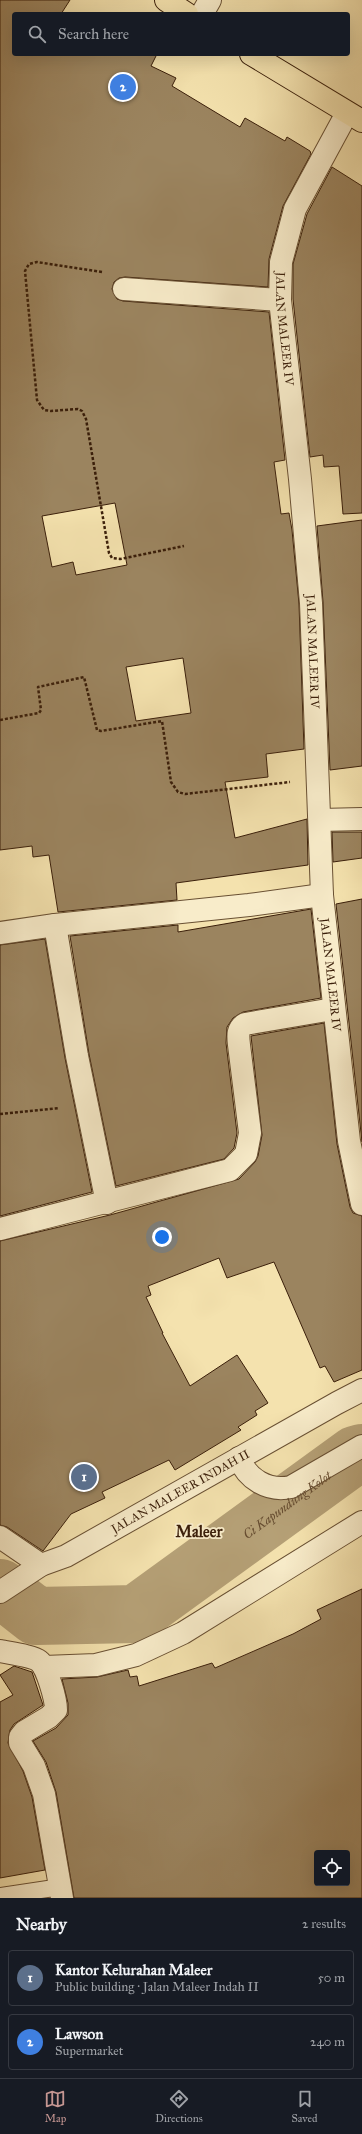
<!DOCTYPE html>
<meta charset="utf-8">
<style>
:root{--surface:#171b24;--page:#20242c;--text:#f1f3f6;--muted:#9ea1a6;--line:#363941;--accent:#c59692}
body{margin:0;font-family:"IM FELL Great Primer",serif;background:var(--page);color:var(--text)}
.controls{position:absolute;right:12px;bottom:12px;display:grid;overflow:hidden;border-radius:4px;box-shadow:0 4px 16px #0002}
.controls button{width:36px;height:36px;display:grid;place-items:center;padding:0;border:0;border-bottom:1px solid var(--line);background:var(--surface);color:var(--text);font:20px sans-serif}
.you{position:absolute;left:162px;top:1237px;width:14px;height:14px;margin:-10px;border:3px solid #fff;border-radius:50%;background:#1a73e8;box-shadow:0 0 0 6px #1a73e833}
.badge{display:grid;place-items:center;width:26px;height:26px;border-radius:50%;background:var(--accent);color:#fff;font-size:13px;font-weight:700}
.pin{position:absolute;translate:-50% -50%;border:2px solid #fff;box-shadow:0 1px 4px #0006}
.list{margin:0;padding:0;list-style:none}
h2{display:flex;justify-content:space-between;align-items:center;height:52px;margin:0;padding:0 16px;font-size:17px}
h2 small{font-size:13px;font-weight:400;color:var(--muted)}
.list li{display:grid;grid-template-columns:26px 1fr auto;gap:12px;align-items:center;box-sizing:border-box;height:56px;margin:0 8px 8px;padding:0 8px;border:1px solid var(--line);border-radius:4px}
.list b{display:block;font-size:15px;white-space:nowrap}
.list p{margin:0;font-size:13px;white-space:nowrap;color:var(--muted)}
.list em{font-size:13px;font-style:normal;color:var(--muted)}
.icon{flex:none;width:22px;height:22px;fill:none;stroke:currentColor;stroke-width:2;stroke-linecap:round;stroke-linejoin:round}
.map{position:relative;flex:none;width:362px;height:1898px;overflow:hidden}
.search{position:absolute;background:var(--surface);box-shadow:0 4px 16px #0002;left:12px;right:12px;top:12px;height:44px;display:flex;align-items:center;gap:10px;box-sizing:border-box;padding:0 14px;border-radius:4px;color:var(--muted);font-size:15px}
.sheet{height:180px;background:var(--surface)}
nav{display:flex;justify-content:space-around;align-items:center;box-sizing:border-box;height:56px;border-top:1px solid var(--line);background:var(--surface);font-size:11px;color:var(--muted)}
nav a{display:grid;justify-items:center;gap:2px}
nav .on{color:var(--accent)}
.map>svg:first-child{display:block}
</style>
<div class="map">
<svg width="362" height="1898" viewBox="0 0 362 1898">
<rect width="100%" height="100%" fill="#f4e2ae"/>
<filter id="stains"><feTurbulence type="fractalNoise" baseFrequency=".005" numOctaves="4"/><feColorMatrix values="0 0 0 0 .2 0 0 0 0 .09 0 0 0 0 .02 0 0 0 .5 -.17"/></filter>
<radialGradient id="worn" r=".72"><stop offset=".6" stop-color="#630" stop-opacity="0"/><stop offset="1" stop-color="#630" stop-opacity=".3"/></radialGradient>
<g fill="none" stroke-linecap="round" stroke-linejoin="round">
<!-- river -->
<path stroke="#b5a076" stroke-width="58" id="s1" d="M0,1588L36,1616L136,1614L355,1455L362,1453"/>
</g>
<!-- building -->
<g fill="#9b845f" stroke="#3b1f0a" fill-rule="evenodd">
<path d="M0,0H70L61,14H14V54H157L151,66L176,78L172,86L240,127L245,118L285,141L287,137L310,151L311,154L283,206L269,259L268,287L125,277L119,278L114,282L112,289L117,299L123,301L269,312L285,460L274,462L281,514L289,513L292,530L299,604L304,749L266,754L268,777L225,782L235,838L307,819L308,865L176,883L177,900L58,912L49,855L33,857L32,846L0,850ZM115,503L127,565L76,575L73,562L52,567L42,516ZM183,658L191,713L136,721L126,667Z"/>
<polygon points="332,167 362,186 362,513 343,514 339,466 324,467 323,455 310,457 293,299 293,264 307,214"/>
<polygon points="362,520 362,766 330,770 323,602 317,526"/>
<polygon points="332,832 362,832 362,858 333,862"/>
<polygon points="362,899 362,1142 336,904"/>
<polygon points="311,909 321,998 243,1012 233,1018 227,1027 226,1043 237,1133 234,1148 224,1159 116,1186 89,1054 70,936 178,925 178,932"/>
<polygon points="45,939 65,1058 92,1192 0,1216 0,945"/>
<polygon points="324,1023 337,1144 350,1207 353,1213 362,1216 362,1370 334,1382 325,1366 320,1368 274,1262 227,1278 219,1258 148,1286 151,1295 146,1297 163,1333 162,1333 190,1386 237,1355 268,1403 255,1411 257,1415 238,1427 241,1430 175,1470 169,1460 102,1492 105,1498 71,1514 43,1551 7,1527 0,1525 0,1241 110,1215 239,1179 255,1162 258,1156 262,1135 251,1036"/>
<path d="M362,1589V1898H74L56,1792L46,1762L33,1741L56,1728L68,1715V1703L62,1679L97,1677L128,1670L130,1677L137,1676L139,1686L212,1663L215,1668L293,1634L321,1619L317,1610ZM317,1853H347V1883H317Z"/>
<polygon points="14,1666 32,1672 43,1705 14,1724 10,1730 8,1743 23,1771 32,1797 45,1870 0,1878 0,1702 13,1695 0,1675"/>
</g>
<g fill="none" stroke-linecap="round" stroke-linejoin="round">
<defs>
<polyline id="lane" points="0,1896 61,1887"/>
<g id="street">
<polyline points="202,14 210,0"/>
<path id="s2" d="M347,113L295,209L281,262L280,300L300,479L311,603L322,895L349,1141L362,1204"/>
<polyline points="124,289 280,300"/>
<polyline points="320,820 362,819"/>
<polyline points="55,925 77,1056 107,1203"/>
<polyline points="0,933 55,925 249,905 322,895"/>
<path d="M0,1229L230,1170L246,1154L250,1133L239,1045C238,1036 237,1029 245,1024L333,1009"/>
<path d="M239,1458C247,1479 268,1492 291,1487L362,1446"/>
<polyline points="0,1537 41,1565"/>
<path id="s3" d="M0,1592L41,1565L66,1556L337,1403L362,1390"/>
<path d="M0,1651C9,1653 33,1656 39,1661C47,1667 56,1699 56,1710L49,1717L24,1732L20,1737V1743L34,1766L44,1794L62,1898"/>
<polyline points="44,1667 96,1665 136,1655 183,1633 362,1522"/>
</g>
<g id="primary">
<polyline points="166,0 187,14"/>
<polyline points="251,54 362,121"/>
</g>
</defs>
<!-- lane casing -->
<use href="#lane" stroke="#695033" stroke-width="18"/>
<!-- street casing -->
<use href="#street" stroke="#695033" stroke-width="24"/>
<!-- primary casing -->
<use href="#primary" stroke="#3b1f0a" stroke-width="24"/>
<!-- path -->
<g stroke="#3b1f0a" stroke-width="2.5" stroke-dasharray="3 2" stroke-linecap="butt">
<polyline points="102,272 37,262 29,264 25,271 37,400 44,410 51,411 78,409 82,411 86,419 109,553 112,558 120,559 184,546"/>
<polyline points="0,720 39,713 41,710 38,687 84,677 97,730 101,731 162,721 171,782 178,792 185,794 290,782"/>
<polyline points="0,1114 59,1108"/>
</g>
<!-- lane -->
<use href="#lane" stroke="#f8ecca" stroke-width="16"/>
<!-- street -->
<use href="#street" stroke="#f8ecca" stroke-width="22"/>
<!-- primary -->
<use href="#primary" stroke="#f4e2ae" stroke-width="22"/>
</g>
<g text-anchor="middle" stroke-width="3.5" stroke-linejoin="round" paint-order="stroke">
<!-- street labels -->
<g font-size="12" fill="#3b1f0a" stroke="#f8ecca">
<text dy="4" stroke="none"><textPath href="#s2" startOffset="231">JALAN MALEER IV</textPath></text>
<text dy="4" stroke="none"><textPath href="#s2" startOffset="555">JALAN MALEER IV</textPath></text>
<text dy="4" stroke="none"><textPath href="#s2" startOffset="879">JALAN MALEER IV</textPath></text>
<text dy="4" stroke="none"><textPath href="#s3" startOffset="207">JALAN MALEER INDAH II</textPath></text>
</g>
<!-- water labels -->
<g font-size="13" font-style="italic" fill="#664c30" stroke="#f8ecca">
<text dy="5" stroke="none"><textPath href="#s1" startOffset="332">Ci Kapundung Kolot</textPath></text>
</g>
<!-- district labels -->
<g font-size="16" font-weight="bold" fill="#3b1f0a" stroke="#f8ecca">
<text x="199" y="1537">Maleer</text>
</g>
</g>
<rect width="100%" height="100%" filter="url(#stains)"/>
<rect width="100%" height="100%" fill="url(#worn)"/>
</svg>
<div class="controls">
<button><svg class="icon" aria-label="locate" viewBox="0 0 24 24"><circle cx="12" cy="12" r="6"/><path d="M12 2v4M12 18v4M2 12h4M18 12h4"/></svg></button>
</div>
<div class="you"></div>
<div class="pin badge" style="left:84px;top:1477px;background:#5c6f8a">1</div>
<div class="pin badge" style="left:123px;top:87px;background:#3f7fe0">2</div>
<div class="search"><svg class="icon" aria-label="search" viewBox="0 0 24 24"><circle cx="10" cy="10" r="6"/><path d="M15 15l6 6"/></svg>Search here</div>
</div>
<section class="sheet">
<h2>Nearby<small>2 results</small></h2>
<ul class="list">
<li><span class="badge" style="background:#5c6f8a">1</span><div><b>Kantor Kelurahan Maleer</b><p>Public building · Jalan Maleer Indah II</p></div><em>50 m</em></li>
<li><span class="badge" style="background:#3f7fe0">2</span><div><b>Lawson</b><p>Supermarket</p></div><em>240 m</em></li>
</ul>
</section>
<nav>
<a class="on"><svg class="icon" aria-label="map" viewBox="0 0 24 24"><path d="M3 6l6-2 6 2 6-2v14l-6 2-6-2-6 2zM9 4v14M15 6v14"/></svg>Map</a>
<a><svg class="icon" aria-label="directions" viewBox="0 0 24 24"><path d="M12 3l9 9-9 9-9-9zM9 14v-3h6M13 9l2 2-2 2"/></svg>Directions</a>
<a><svg class="icon" aria-label="saved" viewBox="0 0 24 24"><path d="M7 4h10v16l-5-4-5 4z"/></svg>Saved</a>
</nav>
